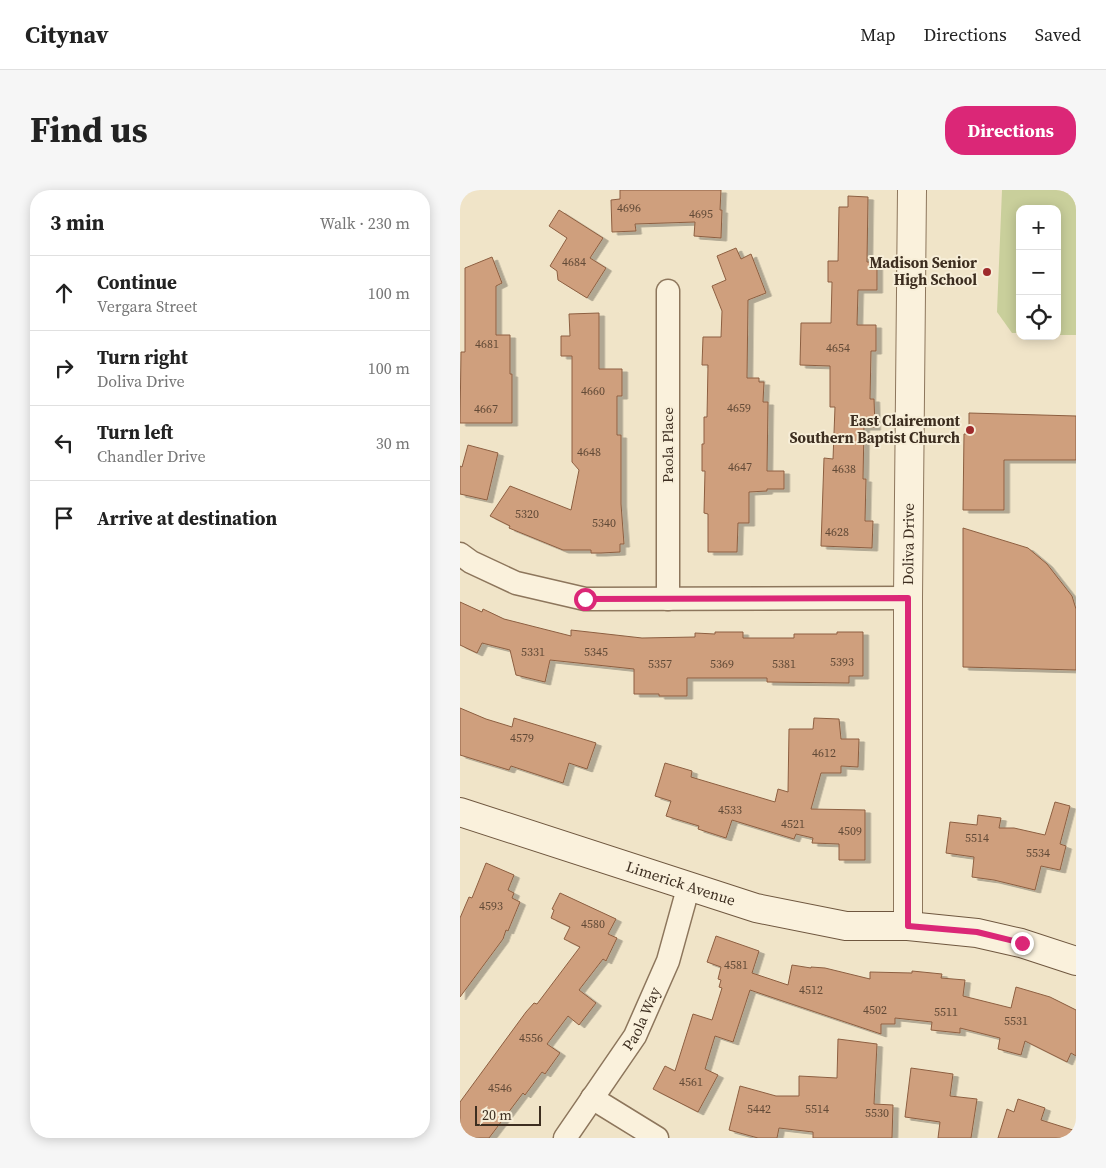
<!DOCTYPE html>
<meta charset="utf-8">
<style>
:root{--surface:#fff;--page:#f6f6f6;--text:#222;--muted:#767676;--line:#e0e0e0;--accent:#db2777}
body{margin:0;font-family:"Source Serif 4",serif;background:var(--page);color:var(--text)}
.controls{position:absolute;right:15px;top:15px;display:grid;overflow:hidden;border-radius:10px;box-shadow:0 2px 12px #0003}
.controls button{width:45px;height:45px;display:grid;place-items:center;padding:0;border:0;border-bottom:1px solid var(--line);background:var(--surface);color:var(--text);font:25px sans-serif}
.scale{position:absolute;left:15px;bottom:12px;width:66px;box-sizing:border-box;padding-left:5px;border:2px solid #3d2e20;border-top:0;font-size:14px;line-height:18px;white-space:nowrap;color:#3d2e20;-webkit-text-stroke:4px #f7eed8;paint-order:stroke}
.stop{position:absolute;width:15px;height:15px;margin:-11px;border:4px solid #db2777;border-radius:50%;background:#fff}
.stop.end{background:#db2777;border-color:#fff;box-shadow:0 1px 5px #0008}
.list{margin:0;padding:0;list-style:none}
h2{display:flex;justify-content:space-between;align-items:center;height:65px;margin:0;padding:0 20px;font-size:21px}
h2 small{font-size:16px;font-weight:400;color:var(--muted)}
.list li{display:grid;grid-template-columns:32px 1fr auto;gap:15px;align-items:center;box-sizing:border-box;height:75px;padding:0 20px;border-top:1px solid var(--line)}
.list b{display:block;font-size:19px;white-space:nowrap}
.list p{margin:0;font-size:16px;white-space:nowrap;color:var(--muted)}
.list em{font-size:16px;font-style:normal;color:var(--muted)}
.icon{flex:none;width:28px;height:28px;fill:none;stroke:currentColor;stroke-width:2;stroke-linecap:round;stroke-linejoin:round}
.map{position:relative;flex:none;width:616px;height:948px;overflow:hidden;border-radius:20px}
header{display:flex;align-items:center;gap:30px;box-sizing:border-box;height:70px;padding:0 25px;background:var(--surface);border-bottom:1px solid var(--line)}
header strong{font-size:24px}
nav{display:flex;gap:28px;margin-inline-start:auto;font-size:18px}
.intro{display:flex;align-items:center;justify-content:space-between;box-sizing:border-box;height:120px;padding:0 30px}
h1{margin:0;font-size:35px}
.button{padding:12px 22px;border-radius:20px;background:var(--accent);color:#fff;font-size:18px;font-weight:700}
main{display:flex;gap:30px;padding:0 30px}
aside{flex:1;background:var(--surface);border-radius:20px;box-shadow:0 2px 12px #0003}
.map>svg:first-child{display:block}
</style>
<header>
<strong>Citynav</strong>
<nav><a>Map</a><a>Directions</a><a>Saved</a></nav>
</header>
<div class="intro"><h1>Find us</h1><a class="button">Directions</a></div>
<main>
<aside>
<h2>3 min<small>Walk · 230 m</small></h2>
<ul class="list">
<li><svg class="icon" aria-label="ahead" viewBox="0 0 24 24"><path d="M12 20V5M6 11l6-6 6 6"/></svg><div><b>Continue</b><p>Vergara Street</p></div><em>100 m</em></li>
<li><svg class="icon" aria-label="right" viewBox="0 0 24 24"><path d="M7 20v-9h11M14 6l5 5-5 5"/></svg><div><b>Turn right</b><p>Doliva Drive</p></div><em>100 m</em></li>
<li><svg class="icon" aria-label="left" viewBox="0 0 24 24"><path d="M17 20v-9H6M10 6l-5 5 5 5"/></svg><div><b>Turn left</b><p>Chandler Drive</p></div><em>30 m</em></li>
<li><svg class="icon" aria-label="arrive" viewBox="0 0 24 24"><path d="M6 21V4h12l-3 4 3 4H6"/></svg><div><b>Arrive at destination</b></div></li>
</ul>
</aside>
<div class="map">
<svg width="616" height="948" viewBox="0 0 616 948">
<defs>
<filter id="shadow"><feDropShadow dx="5.5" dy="3" stdDeviation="0" flood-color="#0004"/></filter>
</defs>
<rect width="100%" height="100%" fill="#f0e4c8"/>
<!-- pitch -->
<polygon fill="#c9cf9b" points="542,0 616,0 616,145 597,145 597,19 560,19 560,143 552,143 537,122"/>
<!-- building -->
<g fill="#cf9f7d" stroke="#8d5f41" filter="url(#shadow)">
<polygon points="160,0 261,0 260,20 262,20 261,48 234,46 235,32 175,34 176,41 152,42 151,10 160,9"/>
<polygon points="388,6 408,7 407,72 417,72 417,100 398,100 397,135 416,135 416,161 411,161 410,209 414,209 415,237 404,237 403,289 406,289 405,331 413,331 412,358 361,356 364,268 373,269 375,217 370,217 370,176 340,175 341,133 371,133 372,92 368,92 368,71 378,71 379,17 388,17"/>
<polygon points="99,20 143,48 130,68 146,78 127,108 98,90 97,81 90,76 107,48 89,36"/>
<polygon points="276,58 281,69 291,64 306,103 288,110 287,188 299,188 299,192 304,192 303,212 308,212 307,281 324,281 324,299 307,299 307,301 289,302 289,333 278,333 277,362 248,362 248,324 244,323 245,281 242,281 242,254 244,254 244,227 247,227 248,175 242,175 243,147 261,147 262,121 252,96 266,90 257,66"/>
<polygon points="32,67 42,93 36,96 36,145 50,145 50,184 52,184 52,233 0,233 1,162 5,162 5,78"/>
<polygon points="139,123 139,179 162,179 162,206 157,206 157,245 161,245 161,314 164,354 160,354 160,362 141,363 131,363 131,360 103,360 49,338 50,336 30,326 50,296 111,320 119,280 112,272 112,166 101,166 101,146 110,146 109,124"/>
<polygon points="509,223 616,226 616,270 544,270 544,320 503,320 504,244 509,244"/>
<polygon points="8,255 38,263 27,310 0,304 0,276 2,277"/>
<polygon points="503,338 568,358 587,374 612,406 616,419 616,480 503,477"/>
<polygon points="0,412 22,422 23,419 44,429 111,446 111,440 182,448 235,447 235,443 255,444 255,442 283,442 283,448 334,448 334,444 377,444 377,442 403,442 403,486 389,486 389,493 307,492 307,488 227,488 227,506 199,506 199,504 174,504 174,479 90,470 85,492 56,485 50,460 22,453 17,463 0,455"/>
<polygon points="0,518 26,529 52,537 54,528 136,553 127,579 109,573 103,593 51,576 49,580 0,565"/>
<polygon points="354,528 379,529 381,549 399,549 398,577 381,576 381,583 361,583 351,619 405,620 405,670 379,670 379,654 352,653 353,648 336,644 334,649 272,630 266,648 238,639 239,636 206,626 211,611 195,606 205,573 232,581 231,587 315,612 318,599 328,602 329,539 353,539"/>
<polygon points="595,612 610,616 600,654 606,656 600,680 581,676 575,700 534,690 512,687 514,667 486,663 490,632 517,635 518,625 541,628 539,638 554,638 585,645"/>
<polygon points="26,673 54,685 48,700 54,703 52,708 60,712 48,741 46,740 43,749 0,807 0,728 9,707 12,708"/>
<polygon points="100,703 156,729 148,744 157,748 146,771 143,769 119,800 136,813 119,835 108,826 87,854 100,863 85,884 82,882 65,905 63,903 29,948 0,948 0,912 66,822 74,813 77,814 120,757 104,749 110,737 91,728 94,720 92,719"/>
<polygon points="256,746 299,761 292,783 328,795 332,775 351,778 351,777 365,778 410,789 410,782 452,783 452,781 482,784 481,788 505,790 503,806 551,818 556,797 590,807 616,820 616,866 611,863 607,872 565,851 561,865 538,859 540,848 500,838 500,843 471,840 472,832 435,828 435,834 421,834 421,844 290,800 273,852 255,846 245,879 258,885 238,922 193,899 205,876 215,881 233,824 252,830 262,798 259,797 261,790 258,789 261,777 247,772"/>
<polygon points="378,849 417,854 414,914 433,915 432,948 353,948 353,942 319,938 317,948 298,948 269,940 280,896 316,906 339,906 339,886 377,888"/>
<polygon points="451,878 493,884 490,906 517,909 511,948 478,948 480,932 445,927"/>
<polygon points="558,909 585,918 581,930 616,941 616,948 538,948 547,919 554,922"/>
</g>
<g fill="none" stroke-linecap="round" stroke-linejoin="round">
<defs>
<g id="minor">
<polyline points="208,101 208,409"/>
<polyline points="0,364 11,372 56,393 125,409 448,408"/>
<polyline points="132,908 197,948"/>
<path id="s1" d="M105,948L175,846L208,771L229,695"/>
</g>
<g id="tertiary">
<path id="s2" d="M448,736V408L452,0"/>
</g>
<g id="secondary">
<path id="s3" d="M0,622L296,718L386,736H448L517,743L561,753L616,771"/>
</g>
</defs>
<!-- minor casing -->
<use href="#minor" stroke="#8d765c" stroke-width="25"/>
<!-- tertiary casing -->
<use href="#tertiary" stroke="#8d765c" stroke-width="30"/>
<!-- secondary casing -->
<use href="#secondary" stroke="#6f573f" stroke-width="30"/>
<!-- minor -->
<use href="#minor" stroke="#faf1dc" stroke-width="22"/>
<!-- tertiary -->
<use href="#tertiary" stroke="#faf1dc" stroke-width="28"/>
<!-- secondary -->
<use href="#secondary" stroke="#faf1dc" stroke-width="28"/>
</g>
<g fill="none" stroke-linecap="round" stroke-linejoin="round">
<!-- route -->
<polyline stroke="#db2777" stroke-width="6" points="125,409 448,408 448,736 517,742 562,753"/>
</g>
<!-- markers -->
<g fill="#9e2a2b" stroke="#f7eed8" stroke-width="2">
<circle cx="527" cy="82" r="5"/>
<circle cx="510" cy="240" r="5"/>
</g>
<g text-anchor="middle" stroke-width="4" stroke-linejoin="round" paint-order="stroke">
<!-- number labels -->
<g font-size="12" fill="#624a37">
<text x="169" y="22">4696</text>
<text x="241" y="28">4695</text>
<text x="114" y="76">4684</text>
<text x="27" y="158">4681</text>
<text x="378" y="162">4654</text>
<text x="133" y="205">4660</text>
<text x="279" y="222">4659</text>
<text x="26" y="223">4667</text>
<text x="129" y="266">4648</text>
<text x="280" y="281">4647</text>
<text x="384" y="283">4638</text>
<text x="67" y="328">5320</text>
<text x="144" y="337">5340</text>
<text x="377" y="346">4628</text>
<text x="73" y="466">5331</text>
<text x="136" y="466">5345</text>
<text x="382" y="476">5393</text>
<text x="200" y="478">5357</text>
<text x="262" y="478">5369</text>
<text x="324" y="478">5381</text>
<text x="62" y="552">4579</text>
<text x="364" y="567">4612</text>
<text x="270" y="624">4533</text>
<text x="333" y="638">4521</text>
<text x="390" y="645">4509</text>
<text x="517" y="652">5514</text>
<text x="578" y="667">5534</text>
<text x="31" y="720">4593</text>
<text x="133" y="738">4580</text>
<text x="276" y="779">4581</text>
<text x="351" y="804">4512</text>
<text x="415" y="824">4502</text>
<text x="486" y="826">5511</text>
<text x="556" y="835">5531</text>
<text x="71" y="852">4556</text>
<text x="231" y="896">4561</text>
<text x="40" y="902">4546</text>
<text x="299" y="923">5442</text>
<text x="357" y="923">5514</text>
<text x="417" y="927">5530</text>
</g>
<!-- poi labels -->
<g font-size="15" font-weight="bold" fill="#3d2e20" stroke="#f7eed8" text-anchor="end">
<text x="517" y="78">Madison Senior<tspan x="517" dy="17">High School</tspan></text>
<text x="500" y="236">East Clairemont<tspan x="500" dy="17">Southern Baptist Church</tspan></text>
</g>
<!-- street labels -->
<g font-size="15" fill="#3d2e20" stroke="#f7eed8">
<text transform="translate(208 255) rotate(-90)" y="5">Paola Place</text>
<text dy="5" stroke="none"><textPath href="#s2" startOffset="382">Doliva Drive</textPath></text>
<text dy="5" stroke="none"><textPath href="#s3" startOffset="232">Limerick Avenue</textPath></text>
<text dy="5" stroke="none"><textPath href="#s1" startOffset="142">Paola Way</textPath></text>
</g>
</g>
</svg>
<div class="controls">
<button>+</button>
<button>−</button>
<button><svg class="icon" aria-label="locate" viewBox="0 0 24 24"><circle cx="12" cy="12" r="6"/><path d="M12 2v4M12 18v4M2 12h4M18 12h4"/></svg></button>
</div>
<div class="scale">20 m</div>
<div class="stop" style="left:125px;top:409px"></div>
<div class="stop end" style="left:562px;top:753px"></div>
</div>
</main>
